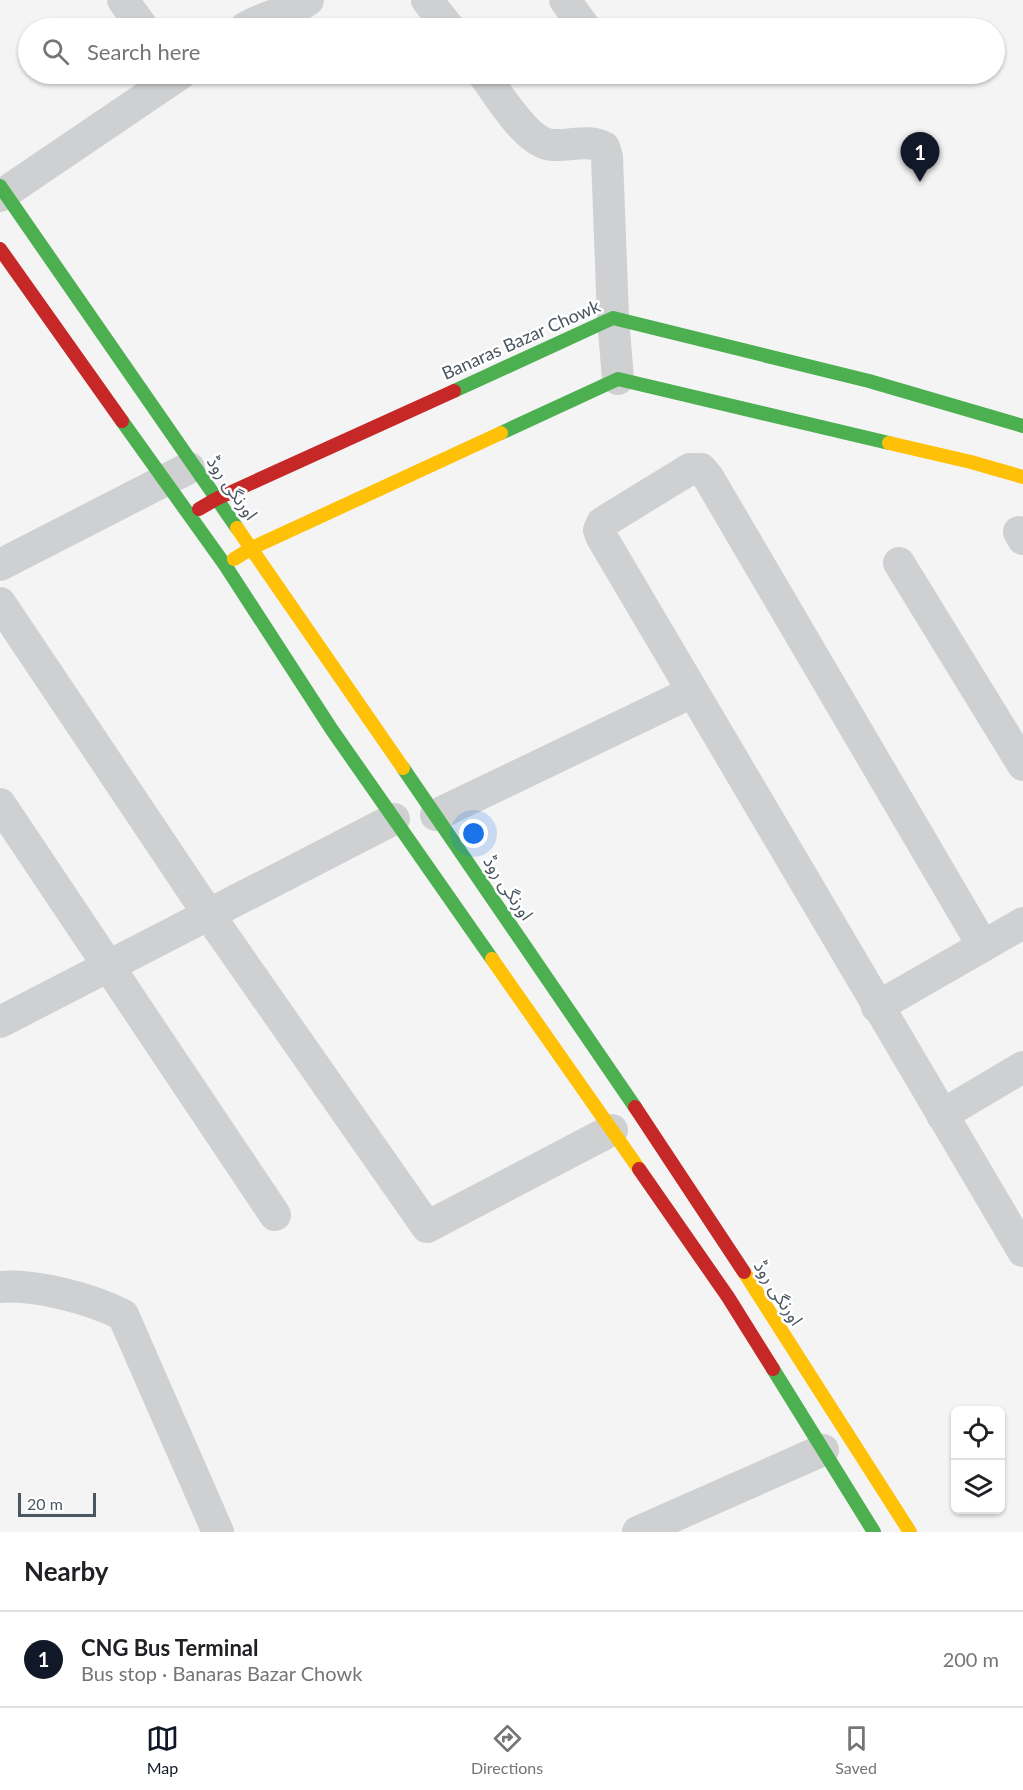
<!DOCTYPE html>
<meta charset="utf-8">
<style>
:root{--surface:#fff;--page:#f2f2f2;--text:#202124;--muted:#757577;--line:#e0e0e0;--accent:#111827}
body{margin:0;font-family:Lato,"Noto Sans Arabic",sans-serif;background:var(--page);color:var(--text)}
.controls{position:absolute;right:18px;bottom:18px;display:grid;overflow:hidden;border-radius:9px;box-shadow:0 2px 4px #0004}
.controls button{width:54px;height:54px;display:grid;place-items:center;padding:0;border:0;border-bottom:2px solid var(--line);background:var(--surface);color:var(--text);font:30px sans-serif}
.scale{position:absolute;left:18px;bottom:15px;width:78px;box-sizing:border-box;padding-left:6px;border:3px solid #4a5661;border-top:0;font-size:16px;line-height:21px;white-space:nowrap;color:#4a5661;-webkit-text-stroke:4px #fff;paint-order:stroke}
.you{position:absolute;left:474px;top:834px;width:21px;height:21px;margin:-15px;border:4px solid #fff;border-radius:50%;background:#1a73e8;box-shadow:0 0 0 9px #1a73e833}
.badge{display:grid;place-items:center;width:39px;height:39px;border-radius:50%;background:var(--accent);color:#fff;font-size:20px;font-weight:700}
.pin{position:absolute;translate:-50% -50px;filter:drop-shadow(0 2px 3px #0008)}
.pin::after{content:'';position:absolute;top:32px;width:21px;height:18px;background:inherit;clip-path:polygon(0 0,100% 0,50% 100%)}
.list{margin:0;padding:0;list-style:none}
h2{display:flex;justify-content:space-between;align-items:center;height:78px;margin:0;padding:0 24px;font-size:26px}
h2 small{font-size:20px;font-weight:400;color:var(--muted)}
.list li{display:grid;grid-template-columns:39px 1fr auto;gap:18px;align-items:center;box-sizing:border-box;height:96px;padding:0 24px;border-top:2px solid var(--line)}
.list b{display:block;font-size:22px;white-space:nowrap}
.list p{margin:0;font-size:20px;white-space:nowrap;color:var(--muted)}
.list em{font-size:20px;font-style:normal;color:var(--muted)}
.icon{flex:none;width:33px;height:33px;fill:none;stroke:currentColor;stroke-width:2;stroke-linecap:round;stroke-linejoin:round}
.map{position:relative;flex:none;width:1023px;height:1532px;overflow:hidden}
.search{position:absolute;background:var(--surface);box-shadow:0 2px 4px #0004;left:18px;right:18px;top:18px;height:66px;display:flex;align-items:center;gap:15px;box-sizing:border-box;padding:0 21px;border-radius:33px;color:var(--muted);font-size:22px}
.sheet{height:174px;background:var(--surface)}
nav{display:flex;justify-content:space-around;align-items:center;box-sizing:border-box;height:84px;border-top:2px solid var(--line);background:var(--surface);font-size:16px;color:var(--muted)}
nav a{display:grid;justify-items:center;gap:3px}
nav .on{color:var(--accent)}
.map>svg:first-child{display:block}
</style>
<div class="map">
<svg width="1023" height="1532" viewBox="0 0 1023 1532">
<rect width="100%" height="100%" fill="#f4f4f4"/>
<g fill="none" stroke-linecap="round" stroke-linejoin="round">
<!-- street -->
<g stroke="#ced0d2" stroke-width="32">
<polyline points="123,0 143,28"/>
<polyline points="427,0 449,28"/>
<polyline points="565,0 585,28"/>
<path d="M245,28C265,15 289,14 308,0"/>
<path d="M483,74C498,93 527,145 553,145C570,146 589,139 604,147L607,157L613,318L618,379"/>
<polyline points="0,196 180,74"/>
<polyline points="1019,532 1023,539"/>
<polyline points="899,563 1023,765"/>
<polyline points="0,565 189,468"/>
<polyline points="0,603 209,915 427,1227 612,1130"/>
<polyline points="0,804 275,1215"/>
<polyline points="436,815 692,692"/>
<polyline points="983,946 708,477 701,469 690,469 602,523 599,530 601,536 1023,1251"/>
<polyline points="877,1007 1023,923"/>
<polyline points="0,1022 394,819"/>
<polyline points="942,1115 1023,1067"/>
<path d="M0,1287C36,1284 92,1299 123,1315L218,1532"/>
<polyline points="638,1532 823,1450"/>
</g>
<!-- fast -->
<g stroke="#4caf50" stroke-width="14">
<polyline points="0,186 237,528"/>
<polyline points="454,391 613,318 869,381 1023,426"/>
<polyline points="122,421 225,565 332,730 492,959"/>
<polyline points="501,433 618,379 889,443"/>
<polyline points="403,768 635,1107"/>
<polyline points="773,1369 874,1532"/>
</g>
<!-- slow -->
<g stroke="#ffc107" stroke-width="14">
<polyline points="889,443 971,462 1023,477"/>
<polyline points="237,528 403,768"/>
<polyline points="234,559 252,548 501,433"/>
<polyline points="492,959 639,1169"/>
<polyline points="744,1272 910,1532"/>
</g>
<!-- jam -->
<g stroke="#c62828" stroke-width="14">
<polyline points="0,249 122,421"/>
<polyline points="199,509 216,499 454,391"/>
<polyline points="635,1107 744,1272"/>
<polyline points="639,1169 728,1297 773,1369"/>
</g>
</g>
<g text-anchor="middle" stroke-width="5" stroke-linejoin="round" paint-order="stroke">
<!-- street labels -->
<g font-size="18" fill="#4a5661" stroke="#fff">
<text transform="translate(521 340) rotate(-24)" y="6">Banaras Bazar Chowk</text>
<text transform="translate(232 488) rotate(55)" y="6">اورنگی روڈ</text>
<text transform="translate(508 888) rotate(56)" y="6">اورنگی روڈ</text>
<text transform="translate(778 1293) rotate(57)" y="6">اورنگی روڈ</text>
</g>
</g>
</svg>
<div class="controls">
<button><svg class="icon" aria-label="locate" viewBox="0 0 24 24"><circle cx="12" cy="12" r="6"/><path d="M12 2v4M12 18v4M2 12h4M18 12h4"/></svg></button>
<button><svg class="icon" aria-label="layers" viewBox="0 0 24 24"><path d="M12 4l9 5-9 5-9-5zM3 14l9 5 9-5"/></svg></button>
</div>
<div class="scale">20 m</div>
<div class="you"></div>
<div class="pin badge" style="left:920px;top:182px">1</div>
<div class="search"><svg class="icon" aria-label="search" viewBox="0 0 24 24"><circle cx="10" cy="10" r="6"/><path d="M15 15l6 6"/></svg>Search here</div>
</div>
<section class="sheet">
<h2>Nearby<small></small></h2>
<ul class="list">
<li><span class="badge">1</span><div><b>CNG Bus Terminal</b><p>Bus stop · Banaras Bazar Chowk</p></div><em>200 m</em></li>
</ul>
</section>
<nav>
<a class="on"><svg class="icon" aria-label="map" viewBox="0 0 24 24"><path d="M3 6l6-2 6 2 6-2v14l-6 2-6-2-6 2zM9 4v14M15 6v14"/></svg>Map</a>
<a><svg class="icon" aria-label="directions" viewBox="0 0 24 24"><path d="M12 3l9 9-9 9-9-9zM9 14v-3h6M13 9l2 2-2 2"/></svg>Directions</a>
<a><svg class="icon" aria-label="saved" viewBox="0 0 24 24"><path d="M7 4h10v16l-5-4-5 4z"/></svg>Saved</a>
</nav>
